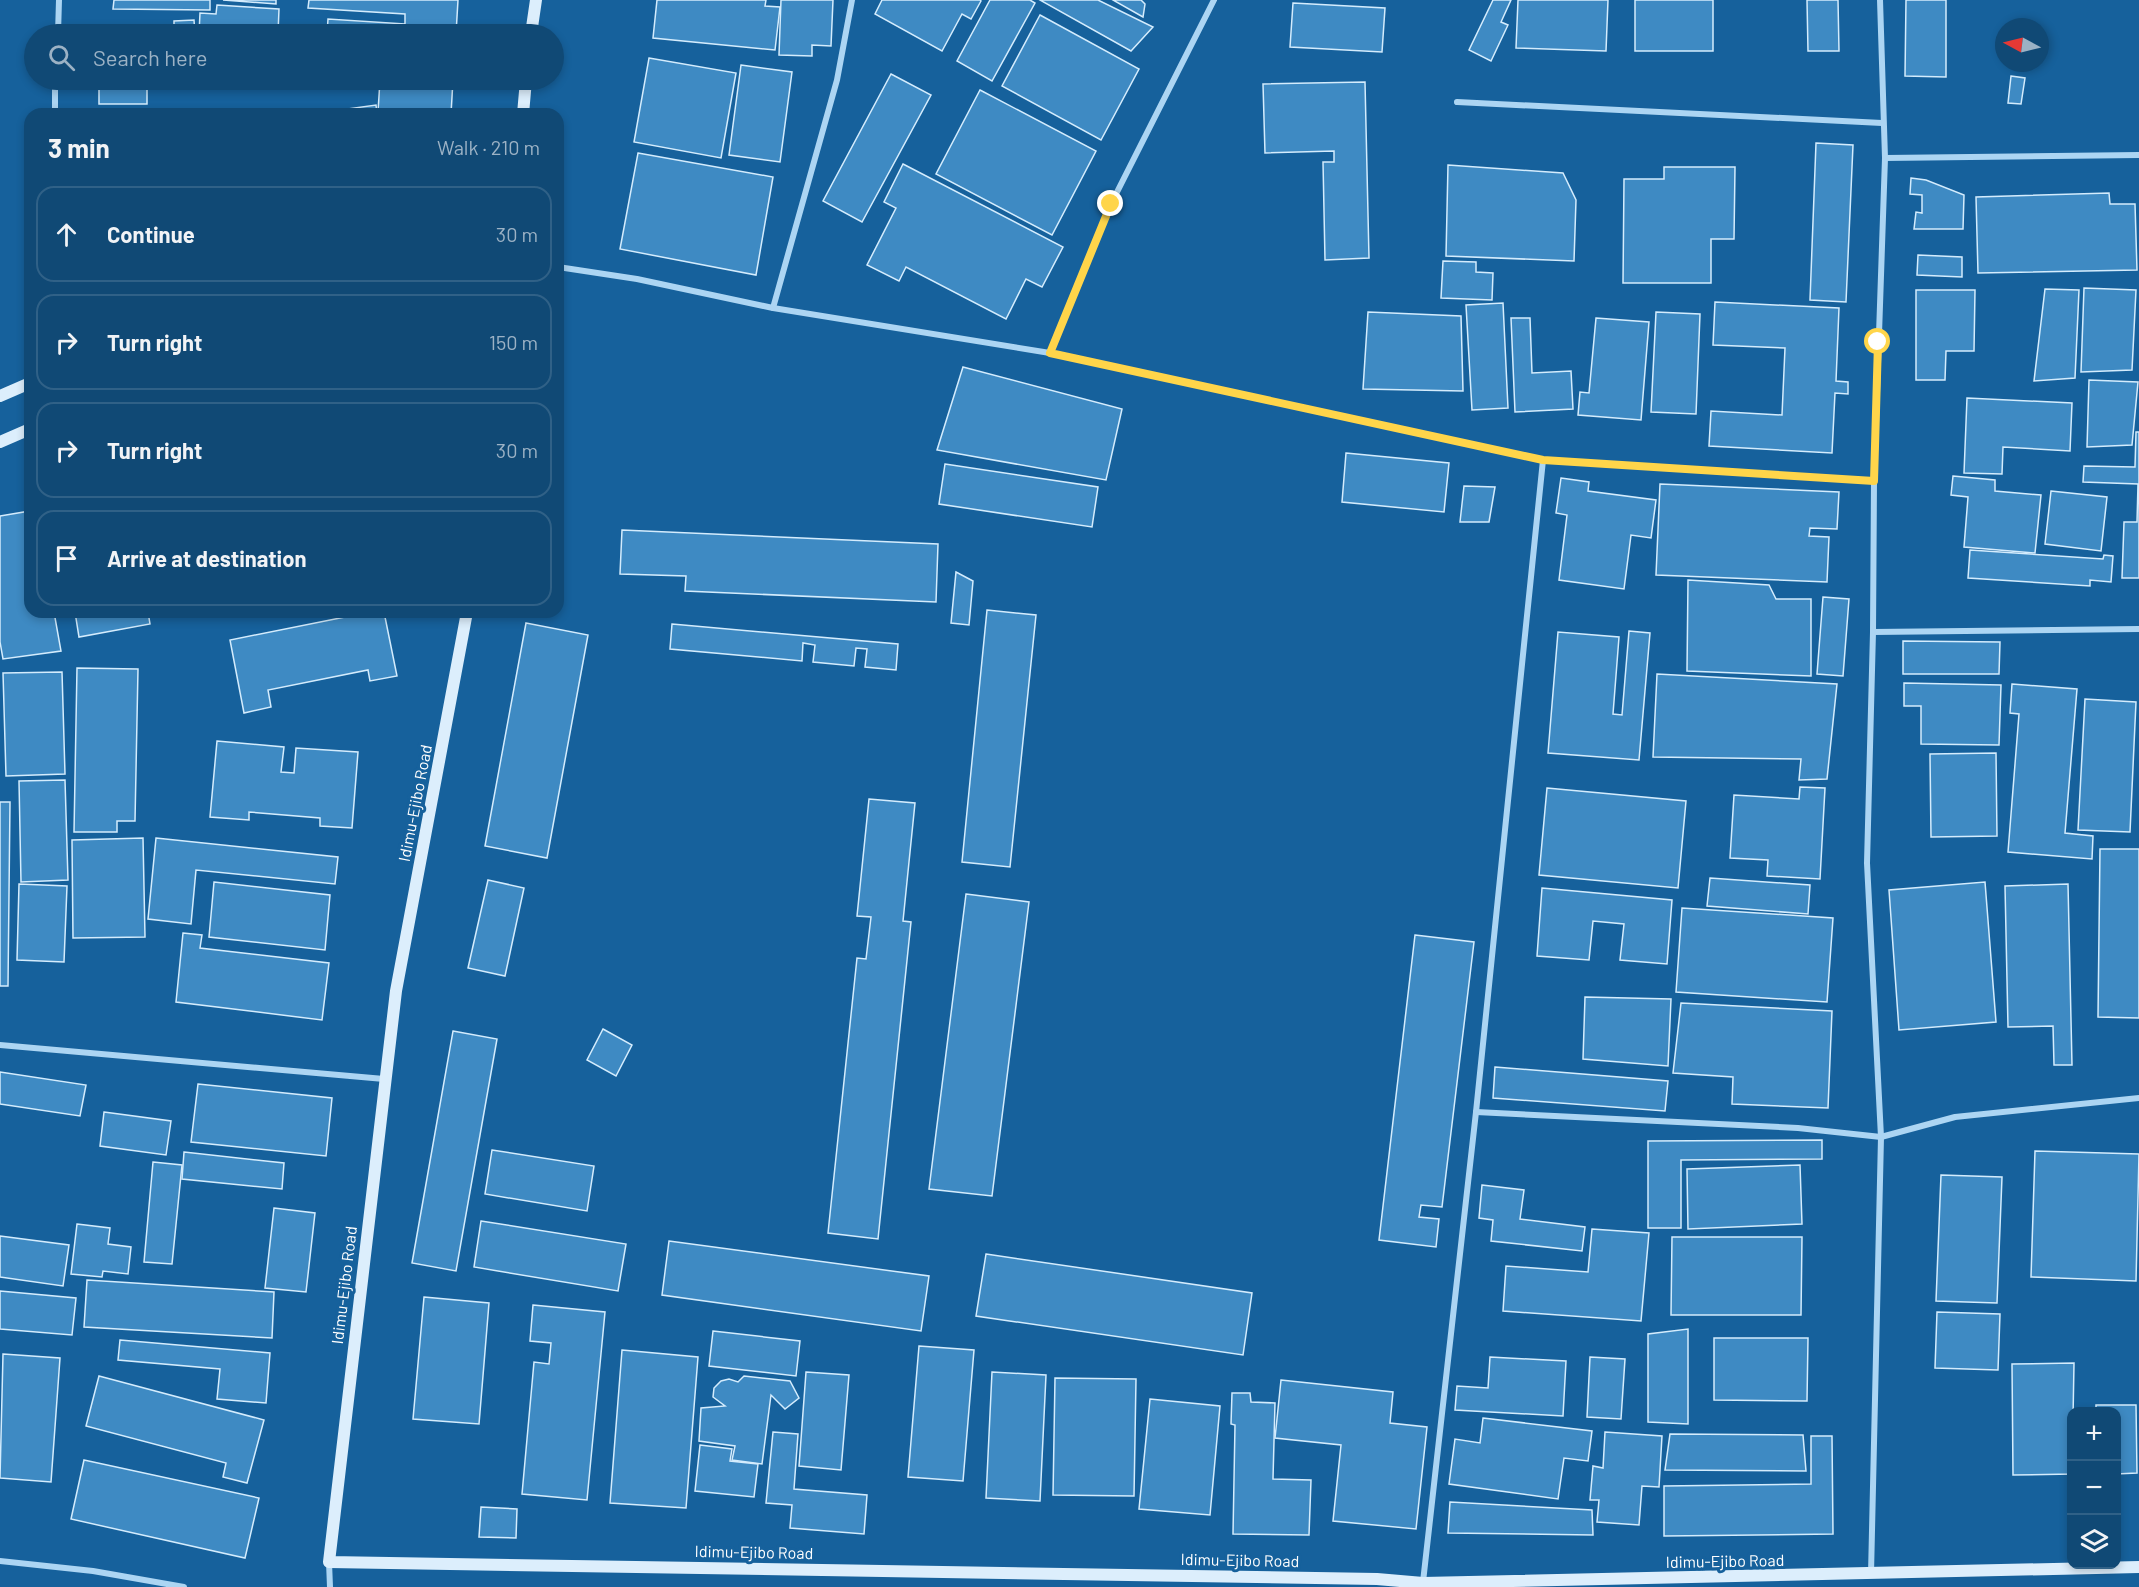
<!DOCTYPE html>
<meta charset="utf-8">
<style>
:root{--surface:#104975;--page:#1e537d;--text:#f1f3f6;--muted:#9cb2c5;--line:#306187}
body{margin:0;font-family:Barlow,sans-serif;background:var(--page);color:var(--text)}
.controls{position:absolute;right:18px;bottom:18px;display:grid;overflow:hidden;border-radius:12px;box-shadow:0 3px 9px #0003}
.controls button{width:54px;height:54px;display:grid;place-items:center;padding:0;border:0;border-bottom:2px solid var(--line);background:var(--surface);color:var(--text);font:30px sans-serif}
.compass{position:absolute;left:1995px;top:18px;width:54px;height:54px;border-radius:50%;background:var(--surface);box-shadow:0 3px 9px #0003;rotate:277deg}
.stop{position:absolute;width:18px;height:18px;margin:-14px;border:4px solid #ffd54a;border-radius:50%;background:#fff}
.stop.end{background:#ffd54a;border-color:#fff;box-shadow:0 2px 6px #0008}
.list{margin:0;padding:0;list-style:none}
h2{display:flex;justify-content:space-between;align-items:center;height:78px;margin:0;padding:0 24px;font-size:26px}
h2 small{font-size:20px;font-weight:400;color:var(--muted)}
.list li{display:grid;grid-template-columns:39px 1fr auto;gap:18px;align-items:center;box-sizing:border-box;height:96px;margin:0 12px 12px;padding:0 12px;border:2px solid var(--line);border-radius:18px}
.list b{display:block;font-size:22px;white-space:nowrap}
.list em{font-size:20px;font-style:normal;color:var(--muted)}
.icon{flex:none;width:33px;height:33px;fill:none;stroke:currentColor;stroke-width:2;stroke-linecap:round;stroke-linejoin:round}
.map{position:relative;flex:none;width:2139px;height:1587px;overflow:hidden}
.search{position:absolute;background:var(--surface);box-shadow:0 3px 9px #0003;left:24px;top:24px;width:540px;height:66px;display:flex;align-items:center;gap:15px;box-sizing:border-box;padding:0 21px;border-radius:33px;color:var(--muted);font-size:22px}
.panel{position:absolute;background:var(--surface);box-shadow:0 3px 9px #0003;left:24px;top:108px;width:540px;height:510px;border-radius:18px}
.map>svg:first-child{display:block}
</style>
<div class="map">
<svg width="2139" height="1587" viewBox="0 0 2139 1587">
<rect width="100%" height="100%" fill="#16619c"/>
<!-- building -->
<g fill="#3e8ac3" stroke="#d4ecfd" stroke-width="1.5">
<polygon points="114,0 210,0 210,10 113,9"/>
<polygon points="223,0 276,0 276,4"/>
<polygon points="309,0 458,0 456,34 327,34 328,19 405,24 405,14 308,8"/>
<polygon points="657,0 766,0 765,6 780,7 775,50 653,38"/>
<polygon points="781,0 833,0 831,46 812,45 812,56 779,55"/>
<polygon points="882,0 980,0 981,1 971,19 962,14 942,51 875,14"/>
<polygon points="990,0 1030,0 1035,3 992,81 957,61"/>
<polygon points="1040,0 1098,0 1153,27 1131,51"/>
<polygon points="1113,0 1141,0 1145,4 1143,17"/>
<polygon points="1493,0 1511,0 1501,22 1508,25 1491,61 1469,50"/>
<polygon points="1518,0 1608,0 1606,51 1516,48"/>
<rect x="1635" y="0" width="78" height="51"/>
<polygon points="1807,0 1838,0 1839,51 1808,51"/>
<polygon points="1906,0 1946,0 1946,77 1905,76"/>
<polygon points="1293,3 1385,8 1382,52 1290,47"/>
<polygon points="217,5 279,9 278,34 199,34 200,13 216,14"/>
<polygon points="1040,15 1139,69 1101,140 1002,86"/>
<polygon points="194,20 195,34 174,34 174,21"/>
<polygon points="649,58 736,73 721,158 634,142"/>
<polygon points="741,65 792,72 780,162 729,155"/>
<polygon points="891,74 931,95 862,222 823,201"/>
<polygon points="2011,76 2025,78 2021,104 2008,103"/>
<rect x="99" y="80" width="48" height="24"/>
<rect x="176" y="80" width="21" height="8"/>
<polygon points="380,80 453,80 451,114 378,112"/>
<polygon points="1365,82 1369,258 1325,260 1323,162 1334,162 1334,151 1265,153 1263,84"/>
<polygon points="980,90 1096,151 1052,235 936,174"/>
<polygon points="376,105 377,114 311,114"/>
<polygon points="1816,143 1853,145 1846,302 1810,300"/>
<polygon points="638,153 773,177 756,275 620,249"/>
<polygon points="903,164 1063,247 1042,287 1026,279 1006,319 906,267 899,281 867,265 896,208 884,202"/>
<polygon points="1448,165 1563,173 1576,200 1574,261 1446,256"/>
<polygon points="1664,167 1735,167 1734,239 1711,239 1711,283 1623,283 1624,179 1664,179"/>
<polygon points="1911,178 1926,180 1964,195 1963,229 1914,229 1916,212 1922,213 1922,195 1910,194"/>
<polygon points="2109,193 2110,204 2135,204 2137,270 1978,273 1976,197"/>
<polygon points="1918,255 1962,257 1962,277 1917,275"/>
<polygon points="1443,261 1476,262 1476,272 1493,273 1492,300 1441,298"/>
<polygon points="2084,288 2136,290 2132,370 2081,372"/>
<polygon points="2045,289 2079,290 2075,378 2034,381"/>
<polygon points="1916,290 1975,290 1974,351 1946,351 1945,380 1916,380"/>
<polygon points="1715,302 1839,308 1836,381 1848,382 1848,394 1835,393 1832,453 1709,446 1711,411 1782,415 1785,348 1713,345"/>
<polygon points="1503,303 1508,408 1472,410 1466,305"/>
<polygon points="1368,312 1461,316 1463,391 1363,389"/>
<polygon points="1656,312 1700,314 1696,414 1651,412"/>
<polygon points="1511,318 1530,318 1532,373 1571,371 1573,409 1515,412"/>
<polygon points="1596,318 1649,322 1641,420 1578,415 1580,392 1589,393"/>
<polygon points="963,367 1122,409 1106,480 937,450"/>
<polygon points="2089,380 2138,382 2132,445 2087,447"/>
<polygon points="1967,398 2072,403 2070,451 2003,447 2002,474 1964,473"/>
<polygon points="2136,432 2139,432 2139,578 2122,578 2124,522 2137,522 2138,484 2083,482 2084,466 2135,467"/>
<polygon points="1346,453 1449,463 1444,512 1342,502"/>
<polygon points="945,464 1098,487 1092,527 939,504"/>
<polygon points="1953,476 1995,480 1995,491 2041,495 2035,553 1964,547 1968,497 1951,495"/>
<polygon points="1561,478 1589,482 1588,491 1656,500 1651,538 1631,535 1624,589 1559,580 1567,515 1556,513"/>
<polygon points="1660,484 1839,492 1837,529 1810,528 1809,536 1829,537 1827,582 1656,575"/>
<polygon points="1464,486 1495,487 1489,522 1460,522"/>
<polygon points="2051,491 2107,497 2101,551 2045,544"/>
<polygon points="30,511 30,612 54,612 61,651 3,659 0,642 0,516"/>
<polygon points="622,530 938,544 936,602 685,591 686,576 620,574"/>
<polygon points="1970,550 2103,559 2104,555 2113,556 2111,582 2090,580 2090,586 1968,578"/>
<polygon points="956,572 973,581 969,625 951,623"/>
<polygon points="1688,580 1769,585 1776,599 1811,599 1811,676 1687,671"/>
<polygon points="1823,597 1849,599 1843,676 1817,674"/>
<polygon points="987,610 1036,615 1010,867 962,862"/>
<polygon points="75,612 148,612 150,624 79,637"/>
<polygon points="370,612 384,612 397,676 370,681 368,670 268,690 271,707 244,713 230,640"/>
<polygon points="526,623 588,635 547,858 485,846"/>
<polygon points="672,624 898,644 896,670 865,667 867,649 856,648 854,666 813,662 815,645 803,643 802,661 670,649"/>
<polygon points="1629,631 1650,633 1639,760 1548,753 1558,632 1619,637 1613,714 1622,715"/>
<polygon points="1903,641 2000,642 1999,674 1903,674"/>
<polygon points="77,668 138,669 135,821 117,821 117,832 74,832"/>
<polygon points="62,672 65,774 6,776 3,673"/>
<polygon points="1657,674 1837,684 1827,779 1799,780 1801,759 1653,757"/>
<polygon points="1904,683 2001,685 1999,745 1921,744 1921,706 1904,706"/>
<polygon points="2012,684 2077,689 2065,833 2093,836 2092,859 2008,852 2019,714 2010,713"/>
<polygon points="2085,699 2136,702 2130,832 2078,830"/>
<polygon points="217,741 284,747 281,772 294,773 296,748 358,752 352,828 320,826 320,818 249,812 249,820 210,817"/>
<polygon points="1996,753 1997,836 1931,837 1930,754"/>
<polygon points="65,780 68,880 21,882 19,781"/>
<polygon points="1800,787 1825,788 1820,879 1767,876 1768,860 1730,858 1734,795 1799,799"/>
<polygon points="1547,788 1686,801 1678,888 1539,875"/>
<polygon points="869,799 915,803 903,921 911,922 878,1239 828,1233 857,958 866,959 871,917 857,916"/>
<polygon points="0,802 10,802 8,986 0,986"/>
<polygon points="143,838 145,937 73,938 72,840"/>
<polygon points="156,838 338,857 335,884 196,870 191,924 148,919"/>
<polygon points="2100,849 2139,849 2139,1018 2098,1017"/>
<polygon points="1710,878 1810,885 1808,914 1707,906"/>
<polygon points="488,880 524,888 505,976 468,968"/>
<polygon points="214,882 330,895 325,950 209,937"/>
<polygon points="1985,882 1996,1022 1899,1030 1889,890"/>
<polygon points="19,884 67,886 64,962 17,960"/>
<polygon points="2068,884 2072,1065 2054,1065 2053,1026 2008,1027 2005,886"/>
<polygon points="1542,888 1672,900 1667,964 1620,960 1624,924 1593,921 1589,960 1537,956"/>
<polygon points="966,894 1029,902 992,1196 929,1189"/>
<polygon points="1682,908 1833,918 1827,1002 1676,992"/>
<polygon points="183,933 202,935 200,948 329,963 322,1020 176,1002"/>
<polygon points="1415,935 1474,942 1442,1207 1421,1205 1419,1217 1439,1219 1436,1247 1379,1240"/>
<polygon points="1585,997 1671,999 1668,1066 1583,1059"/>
<polygon points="1681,1003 1832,1011 1828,1108 1732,1104 1733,1077 1673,1073"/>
<polygon points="603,1029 632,1045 616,1076 587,1060"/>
<polygon points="453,1031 497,1039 456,1271 412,1263"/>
<polygon points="1495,1067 1668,1081 1665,1111 1493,1098"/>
<polygon points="0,1072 86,1085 80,1116 0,1104"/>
<polygon points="198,1084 332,1098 326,1156 191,1142"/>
<polygon points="104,1112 171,1121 166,1155 100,1146"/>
<polygon points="1822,1140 1822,1159 1681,1160 1681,1228 1648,1228 1648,1141"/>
<polygon points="492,1150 594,1166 587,1211 485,1194"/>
<polygon points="2035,1151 2139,1154 2136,1281 2031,1277"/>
<polygon points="184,1152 284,1163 282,1189 182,1179"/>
<polygon points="153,1162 182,1165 172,1264 144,1262"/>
<polygon points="1800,1165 1802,1224 1688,1229 1687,1169"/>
<polygon points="1941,1175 2002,1177 1997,1303 1936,1301"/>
<polygon points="1482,1185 1524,1190 1520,1219 1585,1227 1582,1251 1491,1241 1493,1220 1479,1218"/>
<polygon points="274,1208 315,1213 306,1292 265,1288"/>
<polygon points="481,1221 626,1244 618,1291 474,1267"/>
<polygon points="77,1224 110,1228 108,1244 131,1247 128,1274 103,1271 102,1277 71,1274"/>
<polygon points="1592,1229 1649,1233 1641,1321 1503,1311 1506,1266 1588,1272"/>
<polygon points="0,1236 69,1245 63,1286 0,1277"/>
<polygon points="1672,1237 1802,1237 1801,1315 1671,1315"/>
<polygon points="669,1241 929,1276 921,1331 662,1295"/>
<polygon points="986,1254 1252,1293 1243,1355 976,1316"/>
<polygon points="87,1280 274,1292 272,1338 84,1327"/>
<polygon points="0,1291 76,1298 72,1335 0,1329"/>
<polygon points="424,1297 489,1303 479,1424 413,1419"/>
<polygon points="533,1305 605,1312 587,1500 522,1494 534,1362 549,1364 551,1343 530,1341"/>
<polygon points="1937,1312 2000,1314 1998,1370 1935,1368"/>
<polygon points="1688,1329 1688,1424 1648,1422 1648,1334"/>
<polygon points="713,1331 800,1341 796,1376 709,1366"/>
<polygon points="1714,1338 1808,1338 1807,1401 1714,1400"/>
<polygon points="120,1340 270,1353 266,1403 217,1399 220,1369 118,1360"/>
<polygon points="919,1346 974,1350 963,1481 908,1477"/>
<polygon points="622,1350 698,1357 686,1508 610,1503"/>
<polygon points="3,1354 60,1358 51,1482 0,1478"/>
<polygon points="1490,1357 1566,1361 1563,1416 1455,1410 1457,1386 1488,1388"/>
<polygon points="1590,1357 1625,1359 1621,1419 1587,1417"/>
<polygon points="2074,1363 2072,1474 2013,1475 2012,1364"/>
<polygon points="806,1372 849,1375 841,1470 799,1466"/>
<polygon points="992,1372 1046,1375 1040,1501 986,1498"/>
<polygon points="99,1376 264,1420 247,1483 223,1477 226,1463 86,1426"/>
<polygon points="744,1376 790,1381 799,1398 785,1409 771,1395 762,1464 732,1460 735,1446 699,1441 701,1408 725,1406 713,1397 714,1388 721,1381 729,1379 738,1382"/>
<polygon points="1055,1378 1136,1379 1134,1496 1053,1495"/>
<polygon points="1281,1380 1393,1392 1390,1423 1427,1427 1416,1529 1333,1521 1341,1445 1275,1438"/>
<polygon points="1232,1393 1250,1393 1251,1402 1275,1403 1273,1479 1311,1480 1309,1535 1233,1534 1235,1425 1231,1424"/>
<polygon points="1150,1399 1220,1406 1210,1515 1139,1509"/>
<polygon points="2096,1405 2136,1405 2137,1473 2116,1474 2116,1412 2096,1412"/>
<polygon points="1483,1418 1592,1431 1588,1461 1564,1458 1558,1499 1449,1484 1455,1439 1480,1443"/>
<polygon points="773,1432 798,1434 794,1489 867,1495 864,1534 790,1528 792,1505 766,1503"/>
<polygon points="1605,1432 1662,1436 1659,1487 1642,1486 1639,1525 1597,1522 1599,1500 1590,1500 1593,1466 1603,1468"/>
<polygon points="1670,1434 1803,1435 1806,1471 1665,1470"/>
<polygon points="1811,1436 1832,1436 1833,1534 1664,1536 1664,1486 1811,1484"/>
<polygon points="700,1445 732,1449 730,1461 758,1464 754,1497 695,1491"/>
<polygon points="84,1460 259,1498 245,1558 71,1519"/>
<polygon points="1450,1502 1592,1510 1593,1535 1448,1533"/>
<polygon points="481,1507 517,1509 516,1538 479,1537"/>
</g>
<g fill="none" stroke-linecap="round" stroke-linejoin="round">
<!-- street -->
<g stroke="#acd5f3" stroke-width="6">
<polyline points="58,34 59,0"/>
<polyline points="1457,102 1882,123"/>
<polyline points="55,114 55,80"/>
<polyline points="1885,158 2139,155"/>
<polyline points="558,267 637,279 773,308 1050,353 1543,460 1874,481"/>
<polyline points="773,308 837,80 852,0"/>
<polyline points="1050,353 1111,204 1214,0"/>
<polyline points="1873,632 2139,629"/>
<polyline points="0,1045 384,1079"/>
<polyline points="1476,1112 1798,1128 1881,1137 1955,1117 2139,1098"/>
<polyline points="0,1561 93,1571 184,1587"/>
<polyline points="329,1562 330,1587"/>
<polyline points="1871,1574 1881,1137 1867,863 1873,632 1874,481 1885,158 1880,0"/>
<polyline points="1423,1582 1476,1112 1543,460"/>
</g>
<!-- secondary -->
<g stroke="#dceefc" stroke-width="12">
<polyline points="531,34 536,0"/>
<polyline points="523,114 526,80"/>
<polyline points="0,396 30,383"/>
<polyline points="0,442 30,429"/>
<polyline points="467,612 396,991 329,1562 1377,1579 1423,1583 2139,1567"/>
</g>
</g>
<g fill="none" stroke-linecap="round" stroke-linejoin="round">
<!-- route -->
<polyline stroke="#ffd54a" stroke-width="8" points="1111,204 1050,353 1543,460 1874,481 1878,342"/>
</g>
<g text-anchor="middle" stroke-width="6" stroke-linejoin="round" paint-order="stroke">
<!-- street labels -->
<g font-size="16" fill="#fff" stroke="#16619c">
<text transform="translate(415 803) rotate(-79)" y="6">Idimu-Ejibo Road</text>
<text transform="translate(344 1285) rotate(-83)" y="6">Idimu-Ejibo Road</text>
<text transform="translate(754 1552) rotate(1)" y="6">Idimu-Ejibo Road</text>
<text transform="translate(1240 1560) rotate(1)" y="6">Idimu-Ejibo Road</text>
<text transform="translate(1725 1561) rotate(-1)" y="6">Idimu-Ejibo Road</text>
</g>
</g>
</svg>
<div class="controls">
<button>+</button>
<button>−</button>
<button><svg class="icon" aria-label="layers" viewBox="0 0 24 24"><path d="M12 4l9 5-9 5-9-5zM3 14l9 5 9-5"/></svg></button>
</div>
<svg class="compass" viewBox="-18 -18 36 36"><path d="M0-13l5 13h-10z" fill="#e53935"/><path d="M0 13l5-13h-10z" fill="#9cb2c5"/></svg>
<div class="stop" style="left:1878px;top:342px"></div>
<div class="stop end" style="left:1111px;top:204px"></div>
<div class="search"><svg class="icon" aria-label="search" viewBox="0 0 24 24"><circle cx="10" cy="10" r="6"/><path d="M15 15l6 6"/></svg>Search here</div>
<section class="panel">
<h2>3 min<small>Walk · 210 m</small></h2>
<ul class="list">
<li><svg class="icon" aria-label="ahead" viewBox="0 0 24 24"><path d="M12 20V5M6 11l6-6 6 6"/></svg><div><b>Continue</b></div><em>30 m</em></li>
<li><svg class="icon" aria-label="right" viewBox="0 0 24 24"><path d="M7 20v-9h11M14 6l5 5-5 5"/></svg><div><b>Turn right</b></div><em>150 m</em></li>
<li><svg class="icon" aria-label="right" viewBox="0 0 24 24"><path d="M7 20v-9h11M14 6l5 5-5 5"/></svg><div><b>Turn right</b></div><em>30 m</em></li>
<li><svg class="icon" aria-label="arrive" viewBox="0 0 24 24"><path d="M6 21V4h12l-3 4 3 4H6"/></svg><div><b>Arrive at destination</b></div></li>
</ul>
</section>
</div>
